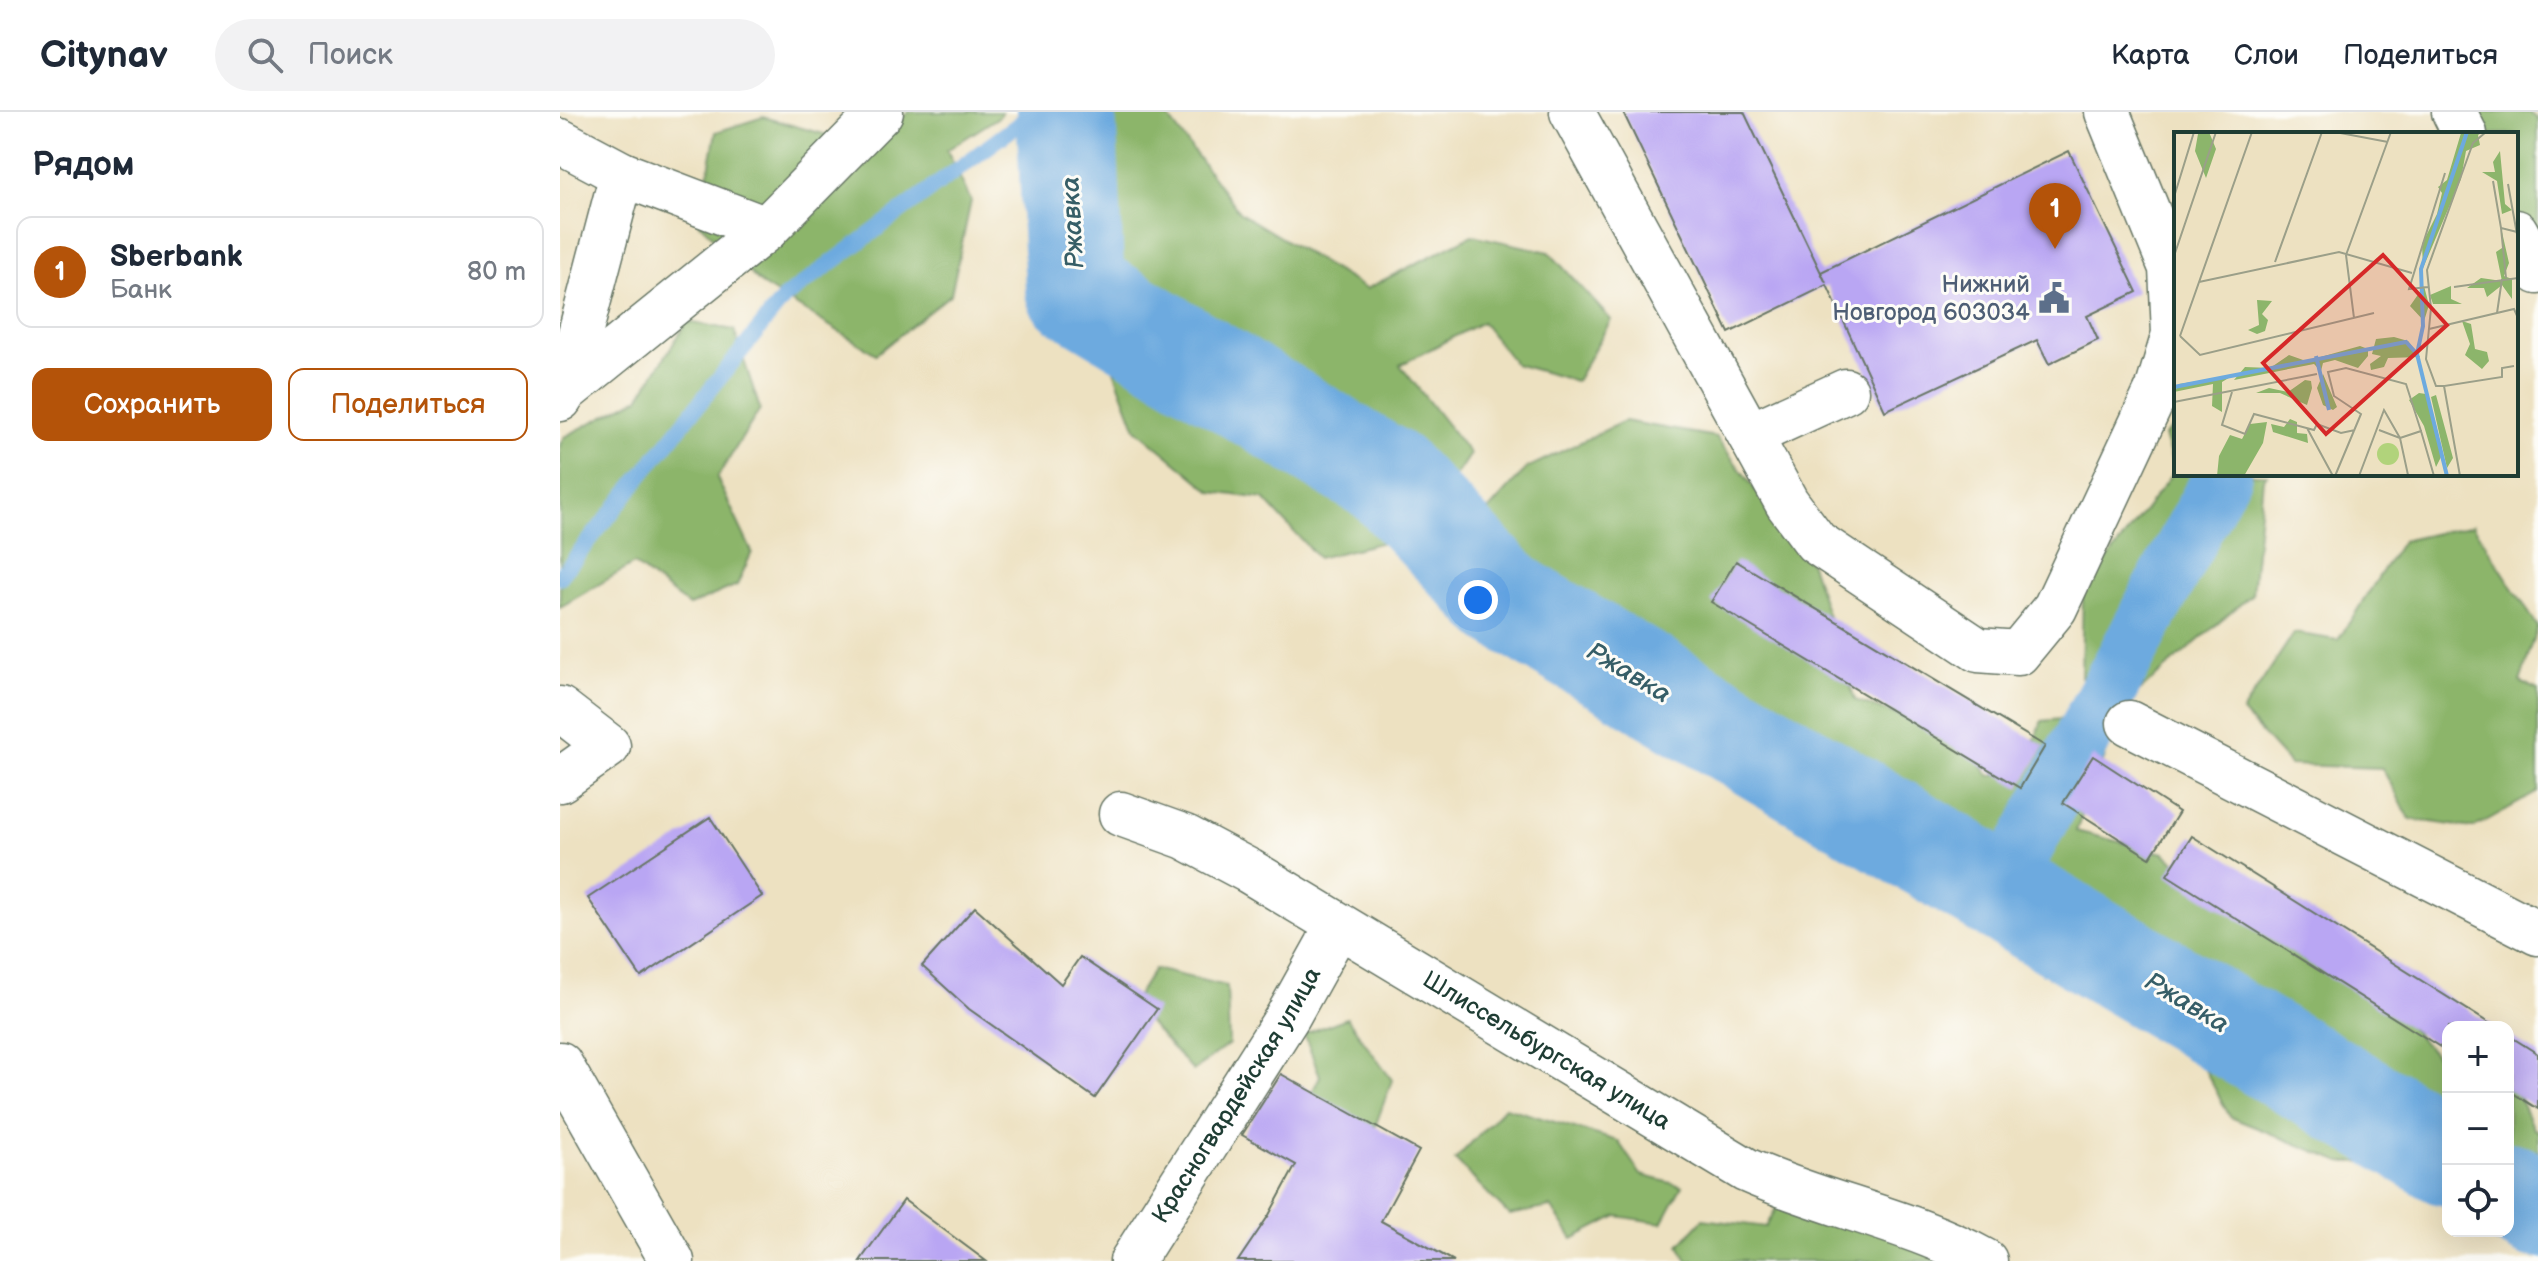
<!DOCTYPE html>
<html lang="ru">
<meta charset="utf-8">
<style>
:root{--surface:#fff;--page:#f2f2f3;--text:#1f2937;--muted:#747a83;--line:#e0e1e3;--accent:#b45309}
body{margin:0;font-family:"Balsamiq Sans",sans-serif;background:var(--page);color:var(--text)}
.controls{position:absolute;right:24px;bottom:24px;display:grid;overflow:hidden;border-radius:16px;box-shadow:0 8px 32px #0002}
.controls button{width:72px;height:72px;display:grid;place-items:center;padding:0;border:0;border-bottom:2px solid var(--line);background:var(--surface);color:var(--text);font:40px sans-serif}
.you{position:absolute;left:918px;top:488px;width:28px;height:28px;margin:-20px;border:6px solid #fff;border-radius:50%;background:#1a73e8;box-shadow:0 0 0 12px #1a73e833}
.badge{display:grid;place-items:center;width:52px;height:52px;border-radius:50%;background:var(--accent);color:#fff;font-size:26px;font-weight:700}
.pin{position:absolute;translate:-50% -66px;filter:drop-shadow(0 2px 4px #0008)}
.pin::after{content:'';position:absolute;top:42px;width:28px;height:24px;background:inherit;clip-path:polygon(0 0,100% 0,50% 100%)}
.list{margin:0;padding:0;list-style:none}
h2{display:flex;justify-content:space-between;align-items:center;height:104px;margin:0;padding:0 32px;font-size:34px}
h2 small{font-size:26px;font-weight:400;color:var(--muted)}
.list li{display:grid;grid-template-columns:52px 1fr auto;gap:24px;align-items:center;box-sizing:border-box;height:112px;margin:0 16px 16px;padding:0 16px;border:2px solid var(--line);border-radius:16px}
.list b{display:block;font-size:30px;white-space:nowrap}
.list p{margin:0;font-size:26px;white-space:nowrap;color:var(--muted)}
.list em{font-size:26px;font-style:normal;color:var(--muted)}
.actions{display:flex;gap:16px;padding:24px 32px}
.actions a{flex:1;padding:18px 0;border:2px solid var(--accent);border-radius:16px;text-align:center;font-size:28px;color:var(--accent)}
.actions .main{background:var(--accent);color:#fff}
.icon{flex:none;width:44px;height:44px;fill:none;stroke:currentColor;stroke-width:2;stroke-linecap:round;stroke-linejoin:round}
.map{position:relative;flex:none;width:1978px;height:1149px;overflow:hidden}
header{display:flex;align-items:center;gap:48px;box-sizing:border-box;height:112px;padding:0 40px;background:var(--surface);border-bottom:2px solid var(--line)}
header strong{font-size:38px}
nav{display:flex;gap:44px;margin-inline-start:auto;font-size:28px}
.search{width:560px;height:72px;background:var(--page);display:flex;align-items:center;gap:20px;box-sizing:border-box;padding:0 28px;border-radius:44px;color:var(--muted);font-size:30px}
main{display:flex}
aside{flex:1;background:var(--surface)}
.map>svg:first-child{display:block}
</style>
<header>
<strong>Citynav</strong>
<div class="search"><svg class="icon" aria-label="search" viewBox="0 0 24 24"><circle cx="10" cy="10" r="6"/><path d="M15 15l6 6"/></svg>Поиск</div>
<nav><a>Карта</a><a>Слои</a><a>Поделиться</a></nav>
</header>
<main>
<aside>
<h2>Рядом<small></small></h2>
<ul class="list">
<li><span class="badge">1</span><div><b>Sberbank</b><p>Банк</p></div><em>80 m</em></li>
</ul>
<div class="actions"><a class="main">Сохранить</a><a>Поделиться</a></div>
</aside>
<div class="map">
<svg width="1978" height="1149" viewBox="0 0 1978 1149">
<rect width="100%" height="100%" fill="#fdfcf7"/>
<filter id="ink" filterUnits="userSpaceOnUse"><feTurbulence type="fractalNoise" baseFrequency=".0125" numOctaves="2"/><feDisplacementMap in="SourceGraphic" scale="16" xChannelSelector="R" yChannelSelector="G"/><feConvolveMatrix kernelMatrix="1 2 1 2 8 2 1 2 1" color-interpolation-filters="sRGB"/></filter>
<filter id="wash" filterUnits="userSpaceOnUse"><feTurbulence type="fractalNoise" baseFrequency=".006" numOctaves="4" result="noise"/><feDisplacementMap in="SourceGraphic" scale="32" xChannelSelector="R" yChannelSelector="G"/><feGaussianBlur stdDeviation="1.8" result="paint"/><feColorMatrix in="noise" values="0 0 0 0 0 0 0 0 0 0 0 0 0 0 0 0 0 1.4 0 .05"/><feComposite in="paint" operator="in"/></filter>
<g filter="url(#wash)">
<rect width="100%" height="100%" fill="#ede1c1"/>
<!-- forest -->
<g fill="#8cb56b" stroke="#567950" stroke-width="2">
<polygon points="348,0 442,0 440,4 387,38 411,89 391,182 316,242 201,172 139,111 156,20 203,5 310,35"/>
<polygon points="488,0 604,0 680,101 806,177 912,123 989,140 1051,208 1016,269 955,252 922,210 840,253 910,342 856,422 758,446 704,387 652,380 576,317 537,213 483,164 499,21"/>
<polygon points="1896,0 1969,0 1978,7 1978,137 1956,134 1956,22 1904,22"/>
<polygon points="127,210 174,218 200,297 157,366 192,440 177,473 129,494 74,452 0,495 0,333 4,325 79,286"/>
<polygon points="1064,309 1156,325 1251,452 1295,588 1400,625 1430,664 1463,658 1482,609 1520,605 1550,632 1516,719 1604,741 1697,813 1791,850 1878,946 1888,948 1888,1050 1781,1050 1670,1005 1570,817 1516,815 1412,755 1389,711 1303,686 1262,649 1157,634 1119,575 961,517 910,419 967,356"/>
<polygon points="1616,313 1616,362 1707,362 1703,367 1692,482 1567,590 1521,565 1523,480 1615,358 1604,324"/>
<polygon points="1913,413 1978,515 1960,570 1978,578 1978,680 1913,716 1850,707 1822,656 1730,653 1682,600 1734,521 1778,528 1842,429"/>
<polygon points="594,857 667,874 669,932 633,959 572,892"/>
<polygon points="787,906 832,968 802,1051 733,1020 760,964 744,922"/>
<polygon points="1948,961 1973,1017 1978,1019 1978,1120 1969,1115 1948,1049"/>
<polygon points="945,995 1058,1029 1081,1063 1122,1074 1102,1111 1057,1104 1013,1127 991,1095 949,1103 895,1048"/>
<polygon points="1233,1065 1382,1149 1127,1149 1119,1133 1143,1107 1206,1115"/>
</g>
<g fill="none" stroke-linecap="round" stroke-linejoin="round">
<!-- stream -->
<polyline stroke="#6daadf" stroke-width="16" points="0,465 224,186 475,0"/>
<!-- canal -->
<polyline stroke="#6daadf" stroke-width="58" points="1441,780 1663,362"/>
<!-- river -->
<g stroke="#6daadf" stroke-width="100">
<polyline points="506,0 515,177 827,365 945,487 1888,1044"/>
<polyline points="1948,1080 1978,1097"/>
</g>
</g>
<g id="blocks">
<!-- building -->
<g fill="#b9a6f3">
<polygon points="1063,0 1184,0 1266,171 1261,160 1509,39 1577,180 1527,204 1538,228 1489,252 1477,228 1325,299 1267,173 1169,221"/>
<polygon points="1176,449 1485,634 1460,676 1151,490"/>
<polygon points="1533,644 1619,700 1590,746 1503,691"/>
<polygon points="150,705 202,784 81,865 28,786"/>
<polygon points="1632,724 1935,915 1888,915 1888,940 1607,763"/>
<polygon points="415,795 501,872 520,845 597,897 535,986 409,897 362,854"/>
<polygon points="1948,923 1978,942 1978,997 1948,978"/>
<polygon points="721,962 859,1039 821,1109 894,1149 678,1149 709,1103 736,1053 682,1023"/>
<polygon points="344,1088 426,1149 300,1149"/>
</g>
</g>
</g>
<g filter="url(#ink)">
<use href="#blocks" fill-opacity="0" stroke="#677665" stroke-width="2"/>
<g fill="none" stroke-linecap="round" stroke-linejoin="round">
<defs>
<g id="minor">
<polyline points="1012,0 1227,391 1256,430 1418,538 1458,541 1495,496 1598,276 1614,222 1611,156 1547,0"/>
<polyline points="1894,0 1905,22"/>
<polyline points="0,29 62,62 206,117"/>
<polyline points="1956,120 1978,160"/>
<polyline points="5,279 62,62"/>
<polyline points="0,287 5,279 206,117 321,0"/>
<polyline points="1190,323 1286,279"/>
<polyline points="0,597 48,634 0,668"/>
<polyline points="1569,611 1978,821"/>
<path id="s1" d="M561,702L625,725L689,759L1186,1058C1264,1093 1350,1108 1425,1149"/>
<polyline points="0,952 112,1149"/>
<path id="s2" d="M572,1149L728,904L778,814"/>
</g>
</defs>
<!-- minor casing -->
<use href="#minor" stroke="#677665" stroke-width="47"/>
<!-- minor -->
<use href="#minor" stroke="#fff" stroke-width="44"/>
</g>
</g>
<!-- icons -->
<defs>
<symbol id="civic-bare" viewBox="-9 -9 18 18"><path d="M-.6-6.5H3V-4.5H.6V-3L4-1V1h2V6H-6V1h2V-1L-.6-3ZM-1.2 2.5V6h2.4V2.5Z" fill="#5c6f8a" stroke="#fdfcf7" stroke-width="2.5" paint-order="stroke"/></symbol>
</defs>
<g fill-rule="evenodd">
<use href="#civic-bare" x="1472" y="164" width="44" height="44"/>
</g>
<g text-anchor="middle" stroke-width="6" stroke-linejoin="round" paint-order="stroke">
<!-- service labels -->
<g font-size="24" fill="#4e5e75" stroke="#fdfcf7" text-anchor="end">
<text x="1470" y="180">Нижний<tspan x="1470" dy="28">Новгород 603034</tspan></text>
</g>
<!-- street labels -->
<g font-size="24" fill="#1f3d34" stroke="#fdfcf7">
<text dy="8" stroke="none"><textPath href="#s1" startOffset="488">Шлиссельбургская улица</textPath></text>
<text dy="8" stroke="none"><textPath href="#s2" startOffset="196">Красногвардейская улица</textPath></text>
</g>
<!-- water labels -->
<g font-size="26" font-style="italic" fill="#365e67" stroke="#fdfcf7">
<text transform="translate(512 111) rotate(-93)" y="9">Ржавка</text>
<text transform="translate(1069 560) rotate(31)" y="9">Ржавка</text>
<text transform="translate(1627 890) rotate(31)" y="9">Ржавка</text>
</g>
</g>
<!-- overview -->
<g transform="translate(1614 20)">
<rect width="344" height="344" fill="#ede1c1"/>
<path d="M203 322a11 11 0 1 1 22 0a11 11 0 1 1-22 0Z" fill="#b1d37b"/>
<path d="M35,0L42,17L32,46L21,19L24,2ZM298,0H308L304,3L306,13L292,19L287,47L249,136L248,112L263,82L268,61L264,55L273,48L287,1ZM326,19L331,72L338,78L328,82L323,49L308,40H321L319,30ZM328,100L335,131L330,144L338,147V167L328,153L313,165L310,156H293L307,146L328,149L322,120L328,116ZM250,154L255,173L250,189L236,174ZM277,154V167L288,172H259L256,163ZM83,168L98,169L88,182L94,188L91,199L83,202L74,198L85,193ZM288,189L297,192L301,217L313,220L315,229L308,237L291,223L296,212ZM220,205L234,209L246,225L214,226L210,235L197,238L196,232L207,224L198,222L202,207ZM186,214L194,217V224L184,236L161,228L149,231L147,239L140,232L60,248L71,235L96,236L115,223L132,229ZM149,242L163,275L159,278L149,273L143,256ZM58,244L48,250V280L38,274L39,252L0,260L5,252ZM131,248L137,249L138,256L133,273L106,261H82L95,256L114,260ZM245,261L252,262L264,302L267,325L262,335L250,294L235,268ZM262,263L279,326L273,336L257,265ZM116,287L123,290V301L133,302L134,311L99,300L97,292L110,295ZM93,290L89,311L70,344H43L45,324L56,303L68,307L76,292Z" fill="#8cb56b"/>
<path fill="none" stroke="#6daadf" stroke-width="4" d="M243,222L249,194L247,137L293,0M142,224L155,278M0,255L232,210L243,222L273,344"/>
<path fill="none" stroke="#9b9f89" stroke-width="2" d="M161,0L214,10M319,49L327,96L343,100M334,52L344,108M0,65L20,0M327,96L332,146M0,124L42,0M101,130L148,0M25,150L165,120L238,141M254,155L235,157L271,41M280,155L344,146M323,181L328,147M180,186L172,123L217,0M255,197L340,177L344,186M6,204L78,0M6,204L26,223L200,181M270,254H262L252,227L257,176L253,138L299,11L312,0M58,260L48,293L71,302L80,282L140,298L143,292L167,301L181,298M0,270L143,242M133,296L159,344M205,298L226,306L234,343M247,299L260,344M161,344L187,282L160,264L154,240L172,236L232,252L247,299L226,306L210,278L185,344M286,344L270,254L328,245V236L340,234"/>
<path fill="#d62828" fill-opacity="0.15" stroke="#d62828" stroke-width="4" d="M209,123L273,193L152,302L89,231Z"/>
<rect width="344" height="344" fill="none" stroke="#1f3d34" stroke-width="4"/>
</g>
</svg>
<div class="controls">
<button>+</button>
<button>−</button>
<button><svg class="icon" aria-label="locate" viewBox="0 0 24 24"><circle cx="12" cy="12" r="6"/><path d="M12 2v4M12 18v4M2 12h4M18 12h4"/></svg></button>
</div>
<div class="you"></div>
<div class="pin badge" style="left:1495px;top:137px">1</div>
</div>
</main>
